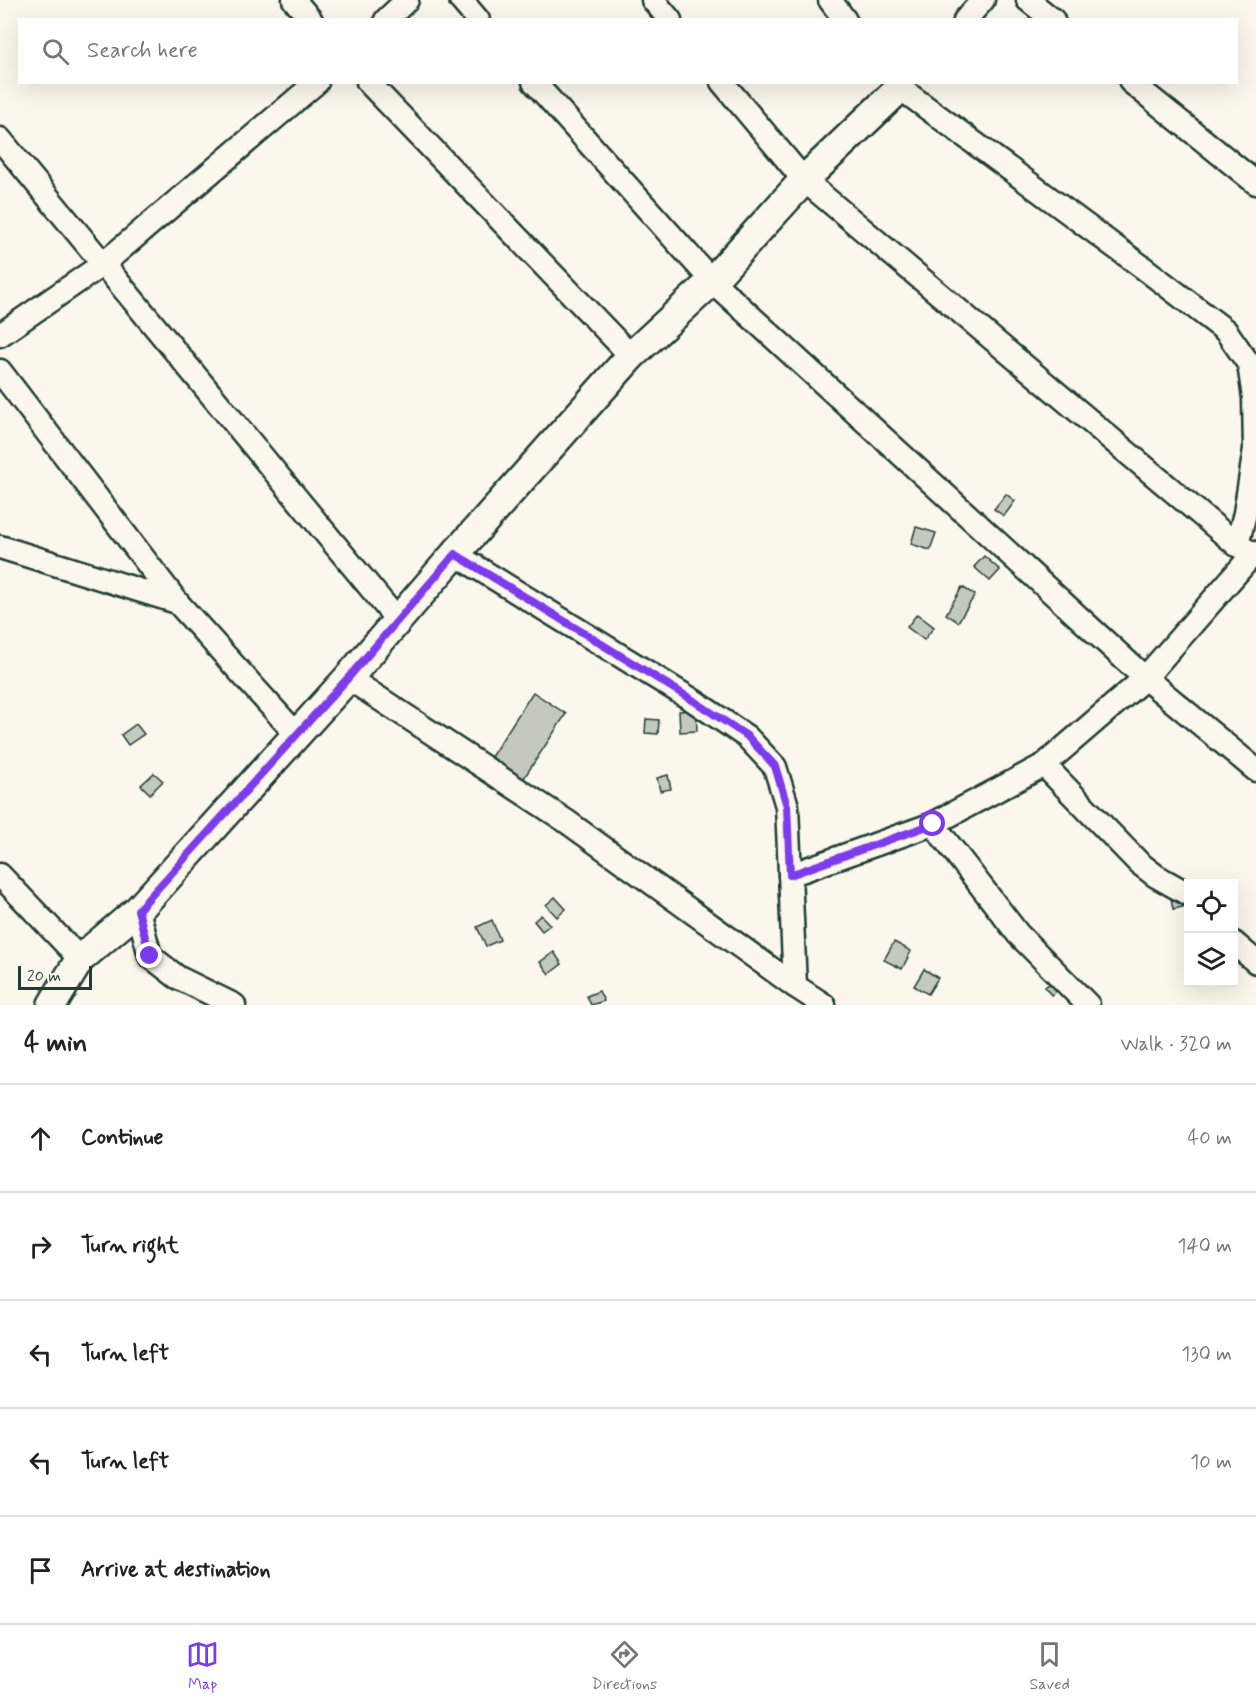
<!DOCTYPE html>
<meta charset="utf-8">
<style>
:root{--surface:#fff;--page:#f6f6f6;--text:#222;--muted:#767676;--line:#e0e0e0;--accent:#7c3aed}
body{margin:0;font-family:Mynerve,sans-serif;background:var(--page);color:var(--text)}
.controls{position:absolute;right:18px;bottom:18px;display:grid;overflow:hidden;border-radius:0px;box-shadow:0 6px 24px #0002}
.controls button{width:54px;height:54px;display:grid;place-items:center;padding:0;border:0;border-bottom:2px solid var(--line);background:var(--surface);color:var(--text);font:30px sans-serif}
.scale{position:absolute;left:18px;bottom:15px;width:74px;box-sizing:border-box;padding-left:6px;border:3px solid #1f3d34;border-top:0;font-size:16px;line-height:21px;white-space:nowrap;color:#1f3d34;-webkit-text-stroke:4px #fbf7ec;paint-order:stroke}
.stop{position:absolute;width:18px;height:18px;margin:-14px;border:4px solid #7c3aed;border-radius:50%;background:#fff}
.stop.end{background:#7c3aed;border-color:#fff;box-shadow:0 2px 6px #0008}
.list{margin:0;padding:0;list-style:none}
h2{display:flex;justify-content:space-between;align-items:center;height:78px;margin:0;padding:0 24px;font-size:26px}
h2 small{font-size:20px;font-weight:400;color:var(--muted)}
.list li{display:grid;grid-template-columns:39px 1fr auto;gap:18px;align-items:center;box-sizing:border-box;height:108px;padding:0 24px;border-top:2px solid var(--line)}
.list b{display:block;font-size:22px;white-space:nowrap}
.list em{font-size:20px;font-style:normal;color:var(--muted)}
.icon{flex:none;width:33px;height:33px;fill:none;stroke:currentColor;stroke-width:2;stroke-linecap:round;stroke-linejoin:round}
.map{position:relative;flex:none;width:1256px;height:1005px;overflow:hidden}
.search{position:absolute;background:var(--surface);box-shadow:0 6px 24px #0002;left:18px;right:18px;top:18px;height:66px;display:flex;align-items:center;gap:15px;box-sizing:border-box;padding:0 21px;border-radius:0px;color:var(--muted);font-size:22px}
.sheet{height:618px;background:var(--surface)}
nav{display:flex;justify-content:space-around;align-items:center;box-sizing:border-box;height:84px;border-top:2px solid var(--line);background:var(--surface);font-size:16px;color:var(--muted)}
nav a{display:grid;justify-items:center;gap:3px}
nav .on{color:var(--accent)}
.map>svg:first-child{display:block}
</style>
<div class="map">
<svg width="1256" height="1005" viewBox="0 0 1256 1005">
<rect width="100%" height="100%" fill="#fbf7ec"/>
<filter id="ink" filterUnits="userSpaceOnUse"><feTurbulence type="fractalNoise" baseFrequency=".0167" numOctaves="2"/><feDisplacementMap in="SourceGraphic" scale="12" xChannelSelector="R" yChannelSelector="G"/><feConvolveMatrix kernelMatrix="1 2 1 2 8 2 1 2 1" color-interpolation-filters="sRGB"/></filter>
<g filter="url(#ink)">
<!-- building -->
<g fill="#c4c9be" stroke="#1f3d34" stroke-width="1.5">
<polygon points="1006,494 1015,501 1004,516 994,509"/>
<polygon points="916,527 936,533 930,550 911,544"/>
<polygon points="984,556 1000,570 990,581 974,567"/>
<polygon points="962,587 975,595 958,622 946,614"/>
<polygon points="917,614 934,627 924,640 907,627"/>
<polygon points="533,692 566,714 522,781 489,760"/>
<polygon points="696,710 697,731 680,732 679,711"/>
<polygon points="646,719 659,720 658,734 645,733"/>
<polygon points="136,724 144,734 128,745 121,735"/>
<polygon points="154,773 163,781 150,794 141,785"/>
<polygon points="668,775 671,789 660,791 657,778"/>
<polygon points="1185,896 1187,906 1173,909 1171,898"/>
<polygon points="555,897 566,909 557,917 546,905"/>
<polygon points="541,915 550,925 542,931 534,921"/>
<polygon points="492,920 500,940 486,946 477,927"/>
<polygon points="894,942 911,951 902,969 884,960"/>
<polygon points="554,952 562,964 549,974 540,962"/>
<polygon points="924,969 938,978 928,994 914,986"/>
<polygon points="1052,982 1058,990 1051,995 1045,987"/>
<polygon points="599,991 604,1001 591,1005 587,996"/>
</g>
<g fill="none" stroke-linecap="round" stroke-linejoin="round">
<defs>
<g id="minor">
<polyline points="294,0 311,20"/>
<polyline points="461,0 478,20"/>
<polyline points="653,0 670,20"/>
<polyline points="830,0 845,20"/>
<polyline points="1028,0 1053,20"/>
<polyline points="386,20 407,0"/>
<polyline points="965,20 983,0"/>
<polyline points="368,82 631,356"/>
<polyline points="534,82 712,281 1145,678 1256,770"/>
<polyline points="722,82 804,180 1237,545"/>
<polyline points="895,82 900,88 1145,269 1226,331 1249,364 1254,398 1255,449 1245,513 1237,545 1256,555"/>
<polyline points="1131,82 1256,183"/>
<polyline points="0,139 398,621"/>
<polyline points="0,335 103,264 317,82"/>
<polyline points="0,371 177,602"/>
<polyline points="0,547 177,602 297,735"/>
<polyline points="455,554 694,701 747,737 775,767 787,806 795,986"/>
<polyline points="348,678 566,821 795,986 824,1005"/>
<polyline points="1044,765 1139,863 1156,876 1188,894"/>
<polyline points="933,824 1018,934 1088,1005"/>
<polyline points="0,875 80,959"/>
<polyline points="790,875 933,824 1044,765 1145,678 1254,553"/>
<polyline points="138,910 150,956 177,977 234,1005"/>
<polyline points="1234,943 1256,962"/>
</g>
<polyline id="tertiary" points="52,1005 80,959 138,910 348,678 455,554 631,356 712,281 804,180 900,88"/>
</defs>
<!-- minor casing -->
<use href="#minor" stroke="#1f3d34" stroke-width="27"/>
<!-- tertiary casing -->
<use href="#tertiary" stroke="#1f3d34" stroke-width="33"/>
<!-- minor -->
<use href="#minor" stroke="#fbf7ec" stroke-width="22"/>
<!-- tertiary -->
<use href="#tertiary" stroke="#fbf7ec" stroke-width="28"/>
</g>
</g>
<g fill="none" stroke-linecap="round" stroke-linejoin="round" filter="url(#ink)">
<!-- route -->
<polyline stroke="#7c3aed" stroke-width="8" points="150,956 138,910 348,678 455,554 694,701 747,736 775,766 787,806 790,875 933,824"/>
</g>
</svg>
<div class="controls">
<button><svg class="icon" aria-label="locate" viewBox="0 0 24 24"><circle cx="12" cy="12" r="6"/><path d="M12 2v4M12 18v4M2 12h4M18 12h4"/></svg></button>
<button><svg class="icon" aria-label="layers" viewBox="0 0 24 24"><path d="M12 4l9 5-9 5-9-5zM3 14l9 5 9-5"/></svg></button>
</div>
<div class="scale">20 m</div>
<div class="stop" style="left:933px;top:824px"></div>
<div class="stop end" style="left:150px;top:956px"></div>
<div class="search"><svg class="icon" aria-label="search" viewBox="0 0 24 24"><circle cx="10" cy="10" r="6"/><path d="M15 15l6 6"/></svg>Search here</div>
</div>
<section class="sheet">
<h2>4 min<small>Walk · 320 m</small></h2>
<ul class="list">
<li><svg class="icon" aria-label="ahead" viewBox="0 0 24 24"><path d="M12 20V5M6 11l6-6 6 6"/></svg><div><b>Continue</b></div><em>40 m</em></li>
<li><svg class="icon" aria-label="right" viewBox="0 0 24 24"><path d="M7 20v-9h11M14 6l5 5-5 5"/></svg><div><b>Turn right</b></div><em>140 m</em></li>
<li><svg class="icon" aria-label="left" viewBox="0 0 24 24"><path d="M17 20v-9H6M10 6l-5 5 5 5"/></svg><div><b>Turn left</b></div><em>130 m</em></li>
<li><svg class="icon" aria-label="left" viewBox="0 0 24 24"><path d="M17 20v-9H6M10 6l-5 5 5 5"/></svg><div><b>Turn left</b></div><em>10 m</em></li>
<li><svg class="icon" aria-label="arrive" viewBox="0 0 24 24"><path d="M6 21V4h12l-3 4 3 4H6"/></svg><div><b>Arrive at destination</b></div></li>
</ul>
</section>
<nav>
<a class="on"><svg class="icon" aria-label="map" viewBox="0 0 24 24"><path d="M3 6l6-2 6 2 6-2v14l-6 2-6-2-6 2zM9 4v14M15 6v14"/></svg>Map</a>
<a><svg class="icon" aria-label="directions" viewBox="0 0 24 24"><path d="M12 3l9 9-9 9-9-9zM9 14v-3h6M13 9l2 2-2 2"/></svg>Directions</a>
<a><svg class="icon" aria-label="saved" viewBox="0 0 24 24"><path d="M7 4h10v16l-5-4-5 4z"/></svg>Saved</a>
</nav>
